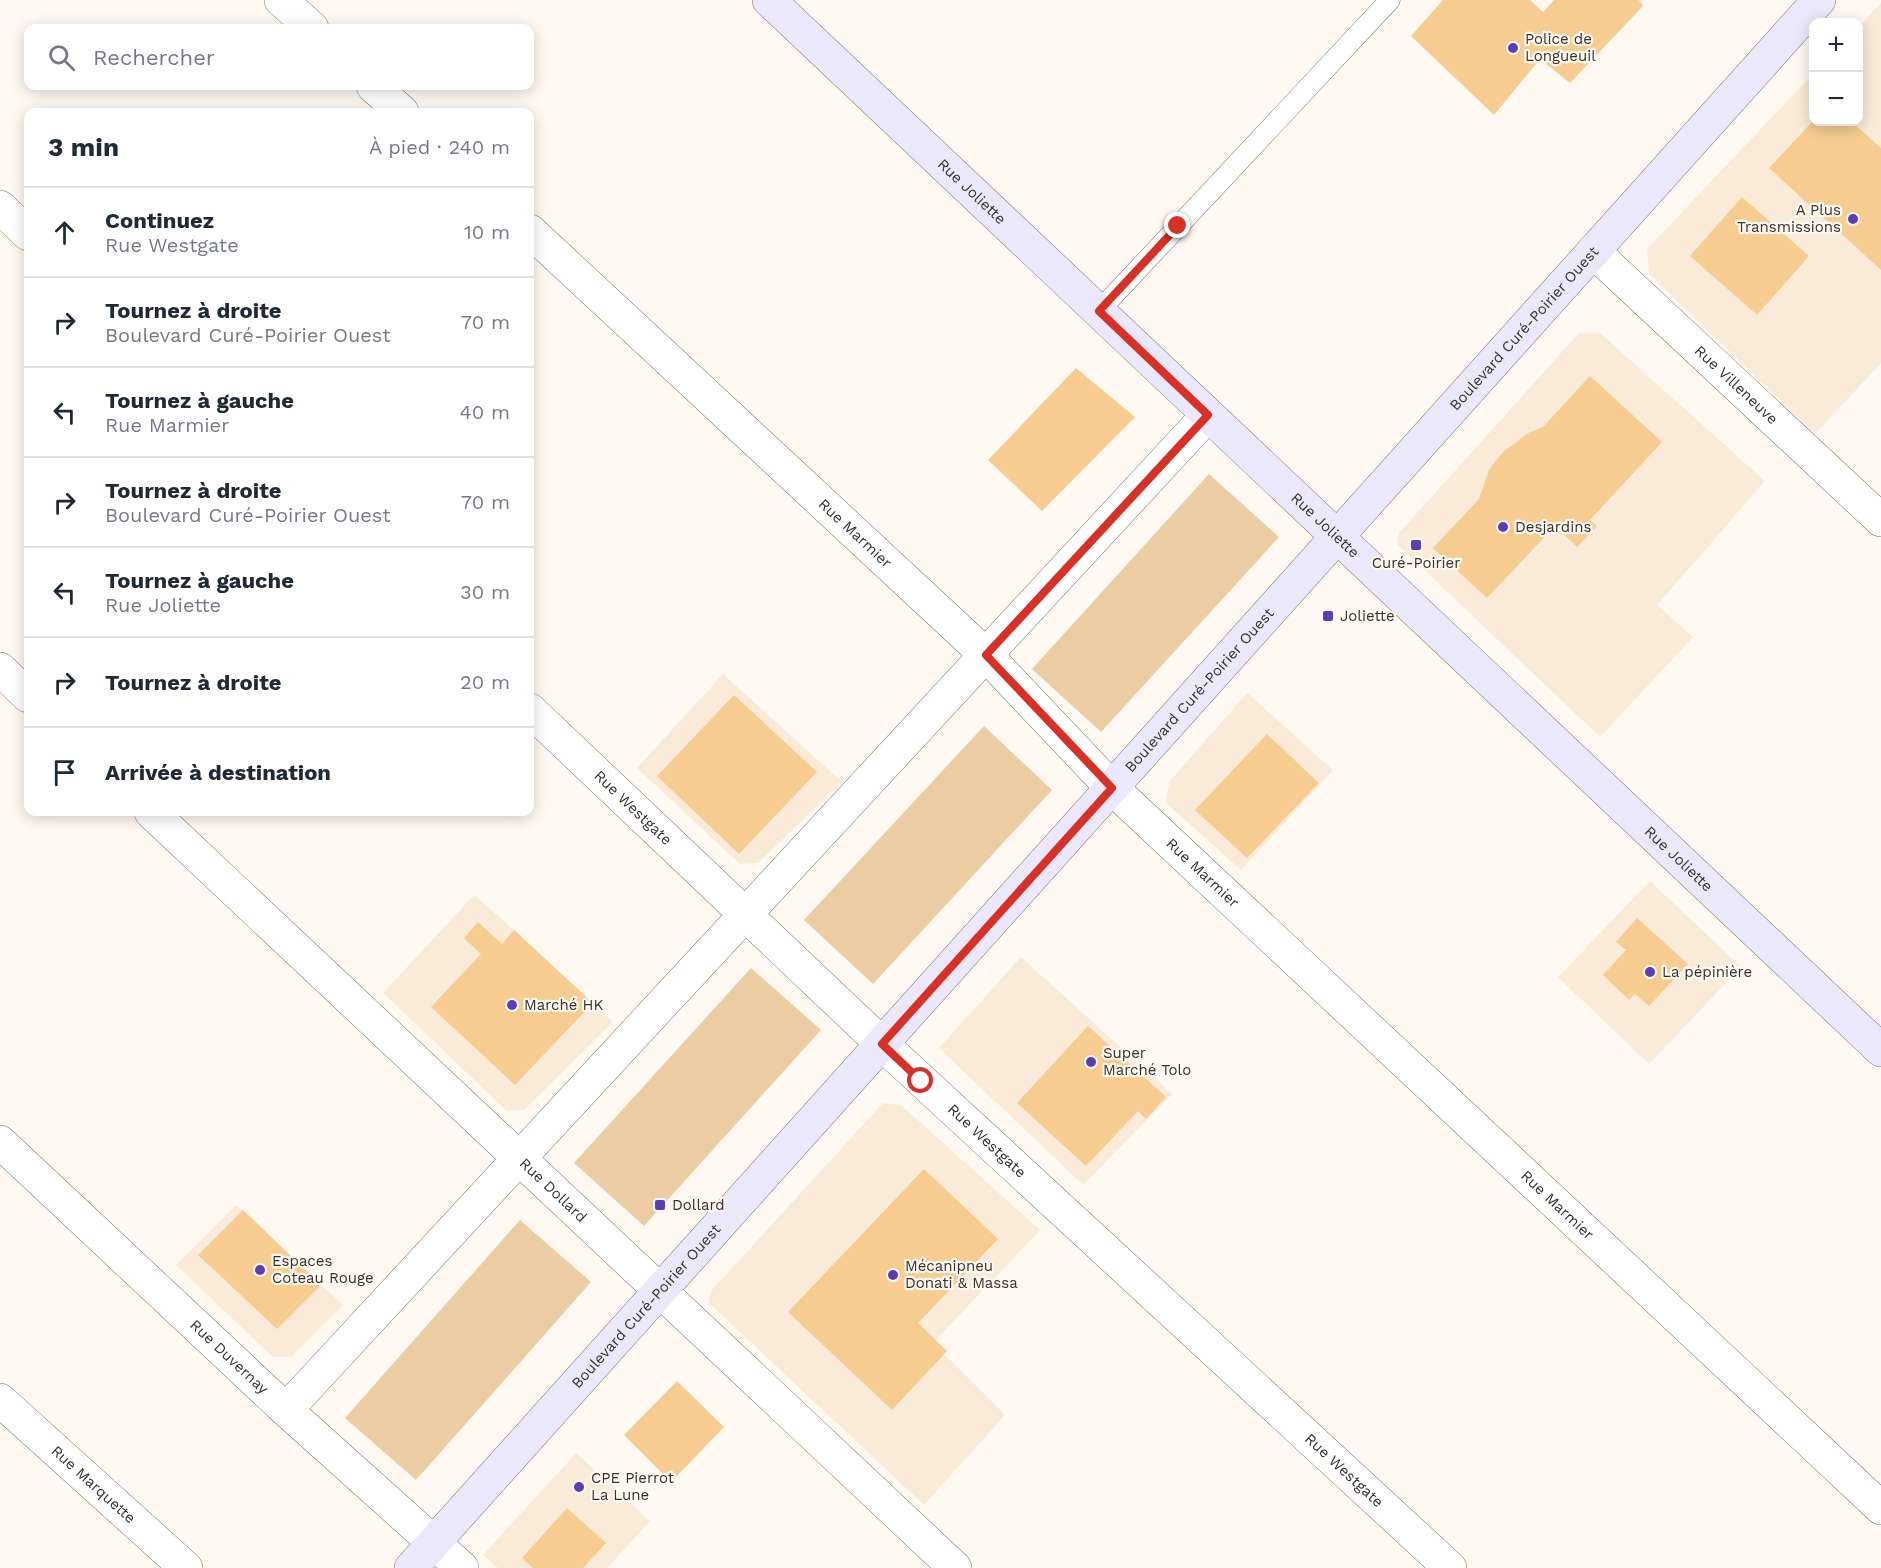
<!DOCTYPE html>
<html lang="fr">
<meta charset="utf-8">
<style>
:root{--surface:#fff;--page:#f2f2f3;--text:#1f2937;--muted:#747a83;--line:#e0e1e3}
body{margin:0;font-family:"Work Sans",sans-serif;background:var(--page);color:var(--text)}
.controls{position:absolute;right:18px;top:18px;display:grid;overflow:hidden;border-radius:12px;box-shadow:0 3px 15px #0003}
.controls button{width:54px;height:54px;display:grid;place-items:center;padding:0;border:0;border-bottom:2px solid var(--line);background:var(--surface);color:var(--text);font:30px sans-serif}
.stop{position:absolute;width:18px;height:18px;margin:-14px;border:4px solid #d93025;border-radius:50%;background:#fff}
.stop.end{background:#d93025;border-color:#fff;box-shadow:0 2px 6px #0008}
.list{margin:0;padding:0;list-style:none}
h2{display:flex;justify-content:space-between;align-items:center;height:78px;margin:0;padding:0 24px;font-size:26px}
h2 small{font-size:20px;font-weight:400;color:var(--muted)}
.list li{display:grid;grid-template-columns:39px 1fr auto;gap:18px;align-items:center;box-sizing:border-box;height:90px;padding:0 24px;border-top:2px solid var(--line)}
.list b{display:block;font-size:22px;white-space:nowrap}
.list p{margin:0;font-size:20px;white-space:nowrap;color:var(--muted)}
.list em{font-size:20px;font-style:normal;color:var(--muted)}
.icon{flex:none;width:33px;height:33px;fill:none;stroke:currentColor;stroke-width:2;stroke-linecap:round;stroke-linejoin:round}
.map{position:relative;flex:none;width:1881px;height:1568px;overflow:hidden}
.search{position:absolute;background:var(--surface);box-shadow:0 3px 15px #0003;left:24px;top:24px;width:510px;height:66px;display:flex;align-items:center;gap:15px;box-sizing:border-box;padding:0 21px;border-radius:12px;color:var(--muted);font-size:22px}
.panel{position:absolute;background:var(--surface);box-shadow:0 3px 15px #0003;left:24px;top:108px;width:510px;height:708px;border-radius:12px}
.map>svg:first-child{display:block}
</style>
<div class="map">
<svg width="1881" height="1568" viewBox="0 0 1881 1568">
<rect width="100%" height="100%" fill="#fff9f1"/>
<!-- built -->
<g fill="#faebd8">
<polygon points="1881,3 1881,363 1815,434 1649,274 1647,249 1813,74 1814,122 1858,122 1859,26"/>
<polygon points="1579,333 1600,333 1765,481 1657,605 1693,637 1600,737 1397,544 1399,533"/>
<polygon points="723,674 842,782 758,863 740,864 637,768"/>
<polygon points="1247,693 1333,770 1241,870 1165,802 1170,781"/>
<polygon points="1650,881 1741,967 1649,1064 1558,977"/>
<polygon points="474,895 514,930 613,1022 524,1110 507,1111 383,993"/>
<polygon points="1021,957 1172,1094 1083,1185 939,1048"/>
<polygon points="883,1103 901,1105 1040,1230 933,1343 1005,1415 924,1505 708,1302 712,1290"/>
<polygon points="236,1205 343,1305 291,1357 273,1357 176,1265"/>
<polygon points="576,1453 650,1521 607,1568 498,1568 483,1555"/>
</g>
<!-- green -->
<g fill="#ebcca3">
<polygon points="1209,474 1279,537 1101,732 1032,669"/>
<polygon points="984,726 1052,790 873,984 804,920"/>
<polygon points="751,968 821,1030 644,1226 574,1163"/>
<polygon points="520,1220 591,1282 416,1480 345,1418"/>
</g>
<!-- building -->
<g fill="#f6cc91">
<polygon points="1443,0 1530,0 1543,12 1554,0 1639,0 1643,6 1570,83 1540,59 1494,115 1411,36"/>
<polygon points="1814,120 1814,122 1852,122 1881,148 1881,270 1769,168"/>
<polygon points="1742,197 1809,256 1757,315 1690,256"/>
<polygon points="1076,368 1135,417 1042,511 988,460"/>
<polygon points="1590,376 1662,442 1590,520 1597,526 1577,547 1555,526 1487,598 1433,548 1479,499 1489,470 1502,453 1528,433 1543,427"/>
<polygon points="734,695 817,772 739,854 657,776"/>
<polygon points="1267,734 1319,783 1247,858 1195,810"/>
<polygon points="1637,918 1688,964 1649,1006 1635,994 1629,1000 1603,975 1626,950 1616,942"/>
<polygon points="478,922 502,944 514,930 593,1003 515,1085 431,1007 481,954 464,938"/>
<polygon points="1088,1026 1166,1097 1146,1119 1138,1111 1086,1166 1017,1103"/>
<polygon points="924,1169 998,1239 918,1323 947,1351 892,1410 788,1312"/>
<polygon points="243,1210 321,1285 277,1329 198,1255"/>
<polygon points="677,1381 724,1427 671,1482 624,1435"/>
<polygon points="567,1508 606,1543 583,1568 533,1568 522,1558"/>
</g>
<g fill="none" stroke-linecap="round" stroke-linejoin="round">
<defs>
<polyline id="lane" points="1099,311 1390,0"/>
<g id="street">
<polyline points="281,0 312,28"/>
<polyline points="373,86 402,112"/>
<polyline points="0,207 28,234"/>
<path id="s1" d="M530,231L986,655L1112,788L1881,1508"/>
<path id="s2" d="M1593,251L1881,520"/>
<polyline points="0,669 28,696"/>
<path id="s3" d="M530,710L882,1044L1450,1568"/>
<path id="s4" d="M151,812L955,1568"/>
<path id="s5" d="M0,1142L286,1410L462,1568"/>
<path id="s6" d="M0,1400L186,1568"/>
<polyline points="286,1410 1208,415"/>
</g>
<g id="secondary">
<path id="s7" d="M769,0L1881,1050"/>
<path id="s8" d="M411,1568L1819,0"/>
</g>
</defs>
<!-- lane casing -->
<use href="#lane" stroke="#7c7469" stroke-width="21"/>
<!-- street casing -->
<use href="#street" stroke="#7c7469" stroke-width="34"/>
<!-- secondary casing -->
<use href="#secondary" stroke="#7c7469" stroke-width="34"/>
<!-- lane -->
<use href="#lane" stroke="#fff" stroke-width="20"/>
<!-- street -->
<use href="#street" stroke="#fff" stroke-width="33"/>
<!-- secondary -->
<use href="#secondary" stroke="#eae8fa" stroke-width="33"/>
</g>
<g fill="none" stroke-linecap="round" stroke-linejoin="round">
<!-- route -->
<polyline stroke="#d93025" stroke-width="8" points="921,1081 882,1044 1112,788 986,655 1208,415 1099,311 1178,226"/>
</g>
<!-- markers -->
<g fill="#5d3db5" stroke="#fff9f1" stroke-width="2">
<circle cx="1513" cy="48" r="6"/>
<circle cx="1853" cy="219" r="6"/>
<circle cx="1503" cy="527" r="6"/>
<rect x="1410" y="539" width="12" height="12" rx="3"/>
<rect x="1322" y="610" width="12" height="12" rx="3"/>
<circle cx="1650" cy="972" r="6"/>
<circle cx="512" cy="1005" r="6"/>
<circle cx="1091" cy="1062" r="6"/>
<rect x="654" y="1199" width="12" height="12" rx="3"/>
<circle cx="260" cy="1270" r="6"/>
<circle cx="893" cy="1275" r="6"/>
<circle cx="579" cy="1487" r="6"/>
</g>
<g text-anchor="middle" stroke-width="4.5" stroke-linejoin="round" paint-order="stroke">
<!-- poi labels -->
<g font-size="15" fill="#36322d" stroke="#fff9f1" text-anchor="start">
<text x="1525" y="44">Police de<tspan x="1525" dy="17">Longueuil</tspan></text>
<text x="1841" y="215" text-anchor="end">A Plus<tspan x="1841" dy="17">Transmissions</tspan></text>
<text x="1515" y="532">Desjardins</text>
<text x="1416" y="568" text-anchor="middle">Curé-Poirier</text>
<text x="1340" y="621">Joliette</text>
<text x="1662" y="977">La pépinière</text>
<text x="524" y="1010">Marché HK</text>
<text x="1103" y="1058">Super<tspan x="1103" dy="17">Marché Tolo</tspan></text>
<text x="672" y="1210">Dollard</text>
<text x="272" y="1266">Espaces<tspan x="272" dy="17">Coteau Rouge</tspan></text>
<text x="905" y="1271">Mécanipneu<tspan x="905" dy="17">Donati &amp; Massa</tspan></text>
<text x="591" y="1483">CPE Pierrot<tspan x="591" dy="17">La Lune</tspan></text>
</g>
<!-- street labels -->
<g font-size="15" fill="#36322d" stroke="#fff9f1">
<text dy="5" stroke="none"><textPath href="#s7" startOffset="279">Rue Joliette</textPath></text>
<text dy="5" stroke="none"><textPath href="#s8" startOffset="1666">Boulevard Curé-Poirier Ouest</textPath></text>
<text dy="5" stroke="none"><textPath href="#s2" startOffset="196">Rue Villeneuve</textPath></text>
<text dy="5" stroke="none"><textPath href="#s7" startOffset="765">Rue Joliette</textPath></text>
<text dy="5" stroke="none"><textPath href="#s1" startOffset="444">Rue Marmier</textPath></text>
<text dy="5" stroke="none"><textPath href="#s8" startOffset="1180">Boulevard Curé-Poirier Ouest</textPath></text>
<text dy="5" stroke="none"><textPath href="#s3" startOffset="142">Rue Westgate</textPath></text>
<text dy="5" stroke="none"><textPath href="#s7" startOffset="1251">Rue Joliette</textPath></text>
<text dy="5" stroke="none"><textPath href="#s1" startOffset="930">Rue Marmier</textPath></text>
<text dy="5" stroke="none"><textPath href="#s3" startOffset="628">Rue Westgate</textPath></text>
<text dy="5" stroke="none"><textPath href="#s4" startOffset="552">Rue Dollard</textPath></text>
<text dy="5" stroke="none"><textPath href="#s1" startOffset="1416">Rue Marmier</textPath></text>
<text dy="5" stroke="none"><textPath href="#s8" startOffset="352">Boulevard Curé-Poirier Ouest</textPath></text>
<text dy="5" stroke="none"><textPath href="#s5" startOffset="314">Rue Duvernay</textPath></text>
<text dy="5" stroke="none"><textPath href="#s3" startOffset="1114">Rue Westgate</textPath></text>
<text dy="5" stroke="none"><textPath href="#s6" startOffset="126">Rue Marquette</textPath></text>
</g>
</g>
</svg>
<div class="controls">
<button>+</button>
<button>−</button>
</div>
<div class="stop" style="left:921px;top:1081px"></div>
<div class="stop end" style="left:1178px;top:226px"></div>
<div class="search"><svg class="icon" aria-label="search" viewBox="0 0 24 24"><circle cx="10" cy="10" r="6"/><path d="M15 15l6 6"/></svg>Rechercher</div>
<section class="panel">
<h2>3 min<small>À pied · 240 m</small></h2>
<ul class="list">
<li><svg class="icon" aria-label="ahead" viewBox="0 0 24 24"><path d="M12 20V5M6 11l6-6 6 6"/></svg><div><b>Continuez</b><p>Rue Westgate</p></div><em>10 m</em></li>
<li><svg class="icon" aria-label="right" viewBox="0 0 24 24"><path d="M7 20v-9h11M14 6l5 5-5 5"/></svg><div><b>Tournez à droite</b><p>Boulevard Curé-Poirier Ouest</p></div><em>70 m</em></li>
<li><svg class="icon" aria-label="left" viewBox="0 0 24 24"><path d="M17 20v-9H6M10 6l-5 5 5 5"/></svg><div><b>Tournez à gauche</b><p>Rue Marmier</p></div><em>40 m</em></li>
<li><svg class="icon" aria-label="right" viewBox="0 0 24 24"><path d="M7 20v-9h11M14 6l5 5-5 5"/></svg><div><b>Tournez à droite</b><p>Boulevard Curé-Poirier Ouest</p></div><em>70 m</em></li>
<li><svg class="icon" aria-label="left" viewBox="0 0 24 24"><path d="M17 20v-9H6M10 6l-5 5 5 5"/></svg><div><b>Tournez à gauche</b><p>Rue Joliette</p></div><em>30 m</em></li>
<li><svg class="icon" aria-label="right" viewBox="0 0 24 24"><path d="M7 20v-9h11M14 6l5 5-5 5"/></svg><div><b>Tournez à droite</b></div><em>20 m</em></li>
<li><svg class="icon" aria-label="arrive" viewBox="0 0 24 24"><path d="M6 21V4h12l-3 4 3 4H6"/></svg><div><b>Arrivée à destination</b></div></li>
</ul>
</section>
</div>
